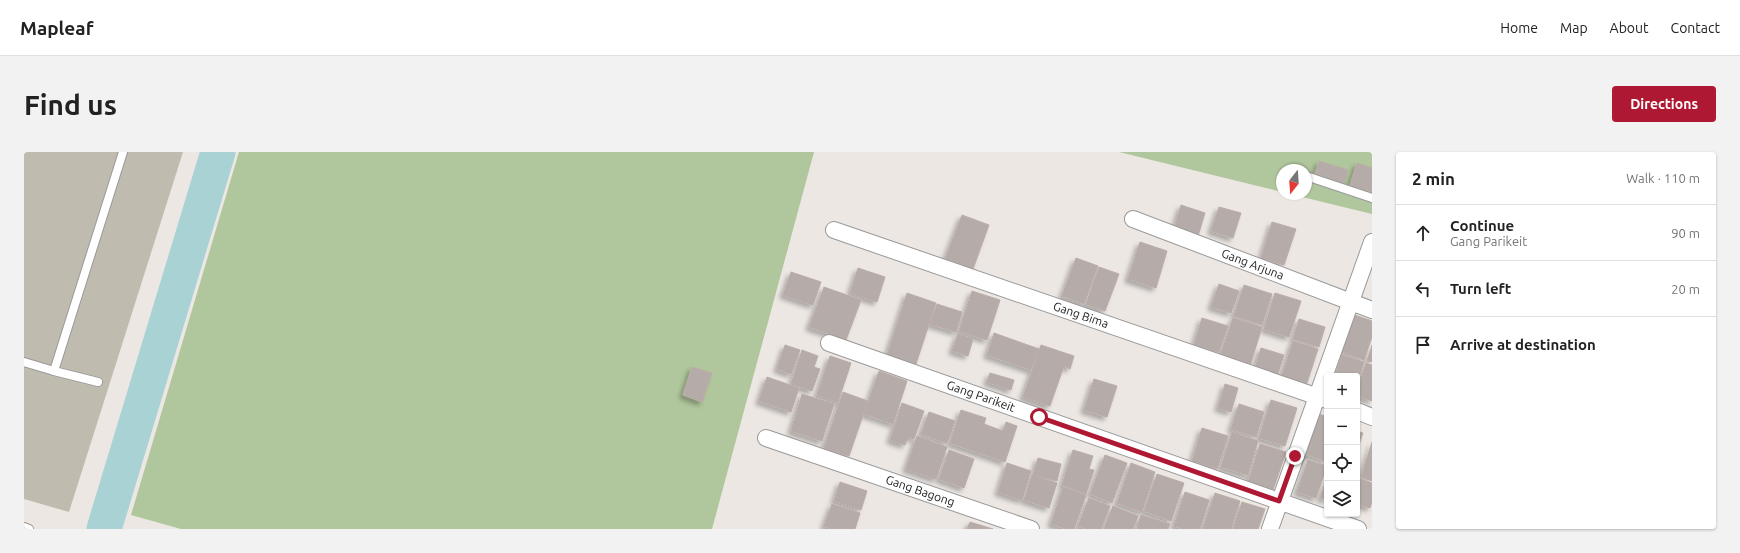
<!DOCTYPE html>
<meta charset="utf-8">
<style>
:root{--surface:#fff;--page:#f2f2f2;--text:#222;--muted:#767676;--line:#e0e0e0;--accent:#af1833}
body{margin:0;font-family:Ubuntu,sans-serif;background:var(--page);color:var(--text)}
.controls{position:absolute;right:12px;bottom:12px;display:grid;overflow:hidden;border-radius:4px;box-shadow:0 1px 3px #0004}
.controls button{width:36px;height:36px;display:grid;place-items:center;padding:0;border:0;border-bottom:1px solid var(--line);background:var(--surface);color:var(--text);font:20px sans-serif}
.compass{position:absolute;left:1252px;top:12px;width:36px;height:36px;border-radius:50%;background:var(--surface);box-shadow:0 1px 3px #0004;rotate:197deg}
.stop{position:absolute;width:12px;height:12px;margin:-9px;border:3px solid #af1833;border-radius:50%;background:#fff}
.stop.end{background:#af1833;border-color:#fff;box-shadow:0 1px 4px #0008}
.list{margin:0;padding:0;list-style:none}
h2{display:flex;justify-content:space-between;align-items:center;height:52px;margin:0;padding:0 16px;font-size:17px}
h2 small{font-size:13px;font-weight:400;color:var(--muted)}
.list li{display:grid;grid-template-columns:26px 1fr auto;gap:12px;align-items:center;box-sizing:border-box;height:56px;padding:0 16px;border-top:1px solid var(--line)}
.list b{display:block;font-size:15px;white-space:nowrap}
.list p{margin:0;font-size:13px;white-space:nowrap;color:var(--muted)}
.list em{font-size:13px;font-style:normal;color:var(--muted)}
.icon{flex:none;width:22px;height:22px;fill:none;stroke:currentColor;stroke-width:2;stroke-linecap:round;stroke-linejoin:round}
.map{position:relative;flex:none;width:1348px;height:377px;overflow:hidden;border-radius:4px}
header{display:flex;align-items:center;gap:24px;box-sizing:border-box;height:56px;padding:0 20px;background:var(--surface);border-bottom:1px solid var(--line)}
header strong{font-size:19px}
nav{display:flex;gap:22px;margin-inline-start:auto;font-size:14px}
.intro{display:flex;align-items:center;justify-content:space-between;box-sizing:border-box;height:96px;padding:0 24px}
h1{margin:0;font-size:28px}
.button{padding:10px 18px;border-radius:4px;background:var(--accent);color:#fff;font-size:14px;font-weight:700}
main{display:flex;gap:24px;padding:0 24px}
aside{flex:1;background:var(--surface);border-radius:4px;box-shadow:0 1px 3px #0004}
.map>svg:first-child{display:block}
</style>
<header>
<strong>Mapleaf</strong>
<nav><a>Home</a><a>Map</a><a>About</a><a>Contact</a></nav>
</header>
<div class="intro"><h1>Find us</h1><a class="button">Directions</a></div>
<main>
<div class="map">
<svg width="1348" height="377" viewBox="0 0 1348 377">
<defs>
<filter id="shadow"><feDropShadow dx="-3.5" dy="3.5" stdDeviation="2" flood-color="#0004"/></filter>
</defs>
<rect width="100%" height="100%" fill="#ece7e3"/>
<!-- construction -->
<polygon fill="#bfbcaf" points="0,0 159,0 45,360 0,347"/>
<!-- forest -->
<g fill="#b0c69c">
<polygon points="215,0 790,0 688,377 157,377 107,363"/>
<polygon points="1095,0 1348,0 1348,62 1266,42 1282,42 1282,18 1258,18 1258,40"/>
</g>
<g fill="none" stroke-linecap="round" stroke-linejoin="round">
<!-- river -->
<polyline stroke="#a8d2d4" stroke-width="35" points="80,377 194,0"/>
</g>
<!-- building -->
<g fill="#b5aca9" stroke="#bcaca7" filter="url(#shadow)">
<polygon points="1295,9 1324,18 1320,32 1291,22"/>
<polygon points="1333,11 1348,16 1348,40 1326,33"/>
<polygon points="1157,53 1181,61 1174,84 1150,76"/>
<polygon points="1195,55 1217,61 1209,86 1187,79"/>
<polygon points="938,63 965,73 949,117 921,107"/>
<polygon points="1248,70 1272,77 1260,113 1237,106"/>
<polygon points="1116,90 1143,99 1132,136 1104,127"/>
<polygon points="1052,106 1074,114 1060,152 1038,144"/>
<polygon points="1075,115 1095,122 1081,159 1062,152"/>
<polygon points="834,116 861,125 853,150 826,141"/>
<polygon points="767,120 797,130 789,153 759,143"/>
<polygon points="1195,132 1215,139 1207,161 1187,155"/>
<polygon points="1220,133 1248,142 1238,173 1210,164"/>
<polygon points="800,135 837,148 822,188 785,175"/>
<polygon points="948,139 976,148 963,188 935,179"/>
<polygon points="883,141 912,151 892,212 863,203"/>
<polygon points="1251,141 1277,149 1265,185 1240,177"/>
<polygon points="913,152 938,160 932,180 906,172"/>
<polygon points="1325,161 1348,169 1348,185 1340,208 1312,198"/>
<polygon points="1178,166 1204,174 1195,200 1170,193"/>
<polygon points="1209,166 1238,175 1226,214 1196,204"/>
<polygon points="1275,167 1301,175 1295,195 1269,187"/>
<polygon points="970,181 1015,197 1007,218 963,203"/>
<polygon points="934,182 949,187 944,204 928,199"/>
<polygon points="1269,189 1294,197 1283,231 1258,223"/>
<polygon points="761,193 776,198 767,222 753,217"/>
<polygon points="1017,193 1050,204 1046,217 1040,214 1026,254 999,245"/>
<polygon points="1348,193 1348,210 1343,209"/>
<polygon points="1237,196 1260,203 1252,227 1230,219"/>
<polygon points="778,198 794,204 790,215 796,217 788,239 767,232"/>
<polygon points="1318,203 1340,210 1333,232 1333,224 1311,224"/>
<polygon points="806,204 827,211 814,250 793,243"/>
<polygon points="1342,211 1348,213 1348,249 1333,244 1333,238"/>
<polygon points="668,215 688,221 678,250 659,243"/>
<polygon points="855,219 883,229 869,272 840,262"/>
<polygon points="966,221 990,228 987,238 963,230"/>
<polygon points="743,225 775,236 767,260 735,249"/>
<polygon points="1070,227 1093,234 1083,265 1060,258"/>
<polygon points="1201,232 1214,236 1207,260 1194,256"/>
<polygon points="819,240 844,249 825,304 800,296"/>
<polygon points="778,242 810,252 798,289 767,279"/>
<polygon points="1247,248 1273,256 1261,294 1235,286"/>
<polygon points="878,251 900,259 890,287 884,285 881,293 866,288"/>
<polygon points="1215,252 1240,260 1232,285 1207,277"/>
<polygon points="937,258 962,266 960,272 979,279 982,270 993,274 981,310 926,291"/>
<polygon points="905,260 931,269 923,291 897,282"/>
<polygon points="1293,261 1303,265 1303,310 1278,301"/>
<polygon points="1178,276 1204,284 1193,317 1168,309"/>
<polygon points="1333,279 1339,281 1333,298"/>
<polygon points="1208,280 1234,289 1224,323 1197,315"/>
<polygon points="893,284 923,295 912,327 882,317"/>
<polygon points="1348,290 1348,329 1337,325"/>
<polygon points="1236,292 1262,300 1249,338 1224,330"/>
<polygon points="925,298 950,307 940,336 915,327"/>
<polygon points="1049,298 1069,304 1065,317 1070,318 1062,342 1038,333"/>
<polygon points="1081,303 1103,311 1088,351 1066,342"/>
<polygon points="1014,306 1037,312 1033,329 1009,323"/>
<polygon points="1284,308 1303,314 1292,346 1273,340"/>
<polygon points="983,311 1007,319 998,348 974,340"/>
<polygon points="1107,311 1131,320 1118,360 1093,351"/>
<polygon points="1133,322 1160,331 1147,369 1120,359"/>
<polygon points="1008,323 1033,331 1025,356 1000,348"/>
<polygon points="1303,326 1303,348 1296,346"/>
<polygon points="1334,326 1348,331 1348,350 1346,356 1333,352"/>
<polygon points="816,330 843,339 837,358 810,349"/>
<polygon points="1039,335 1062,343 1050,377 1043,377 1027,372"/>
<polygon points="1161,340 1185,348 1176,377 1160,377 1150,374"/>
<polygon points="1191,341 1216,349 1207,377 1179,377"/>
<polygon points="1065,346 1086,354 1077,377 1062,377 1054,374"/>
<polygon points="1218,350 1241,357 1234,377 1209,377"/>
<polygon points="808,352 836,361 831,377 808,377 800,374"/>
<polygon points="1089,354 1114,364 1109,377 1080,377"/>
<polygon points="1117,363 1146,372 1144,377 1113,377"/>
<polygon points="946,370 969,377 943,377"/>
</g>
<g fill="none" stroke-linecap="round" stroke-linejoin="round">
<defs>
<g id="service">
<polyline points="1282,24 1348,46"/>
<polyline points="0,210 30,219 99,0"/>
<polyline points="30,219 74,230"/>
<polyline points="0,375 5,377"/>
</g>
<g id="minor">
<path id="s1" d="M1109,67L1348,158"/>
<path id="s2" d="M810,78L1303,248"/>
<path id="s3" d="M805,191L1334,377"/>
<polyline points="1333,259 1348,265"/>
<path id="s4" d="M742,286L1007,377"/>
<polyline points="1246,377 1348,90"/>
</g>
</defs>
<!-- service casing -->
<use href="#service" stroke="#999" stroke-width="10"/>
<!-- minor casing -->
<use href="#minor" stroke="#999" stroke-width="18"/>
<!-- service -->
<use href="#service" stroke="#fff" stroke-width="8"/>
<!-- minor -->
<use href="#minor" stroke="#fff" stroke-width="16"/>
</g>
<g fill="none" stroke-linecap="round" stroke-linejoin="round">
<!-- route -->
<polyline stroke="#af1833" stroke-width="5" points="1015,265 1255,349 1271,304"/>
</g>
<g text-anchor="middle" stroke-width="3.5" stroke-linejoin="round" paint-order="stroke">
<!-- street labels -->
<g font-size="12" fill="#1c1c1c" stroke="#fff">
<text dy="4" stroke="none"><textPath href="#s1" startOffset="128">Gang Arjuna</textPath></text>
<text dy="4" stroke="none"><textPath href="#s2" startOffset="261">Gang Bima</textPath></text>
<text dy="4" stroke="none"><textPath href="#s3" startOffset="161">Gang Parikeit</textPath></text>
<text dy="4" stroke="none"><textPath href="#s4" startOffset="163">Gang Bagong</textPath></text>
</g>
</g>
</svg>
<div class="controls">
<button>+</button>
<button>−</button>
<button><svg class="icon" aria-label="locate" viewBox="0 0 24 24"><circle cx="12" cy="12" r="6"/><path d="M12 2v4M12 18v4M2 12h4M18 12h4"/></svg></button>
<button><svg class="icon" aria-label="layers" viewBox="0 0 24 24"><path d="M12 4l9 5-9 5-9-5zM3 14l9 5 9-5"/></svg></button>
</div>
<svg class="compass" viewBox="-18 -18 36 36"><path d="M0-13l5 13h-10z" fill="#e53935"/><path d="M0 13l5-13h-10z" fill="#767676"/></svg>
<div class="stop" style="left:1015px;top:265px"></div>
<div class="stop end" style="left:1271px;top:304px"></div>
</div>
<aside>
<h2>2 min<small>Walk · 110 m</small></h2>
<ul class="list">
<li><svg class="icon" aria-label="ahead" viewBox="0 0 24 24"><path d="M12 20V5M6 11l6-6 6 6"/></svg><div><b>Continue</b><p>Gang Parikeit</p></div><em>90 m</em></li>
<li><svg class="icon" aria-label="left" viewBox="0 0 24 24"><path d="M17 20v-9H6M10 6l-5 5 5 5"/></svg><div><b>Turn left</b></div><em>20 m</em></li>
<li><svg class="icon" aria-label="arrive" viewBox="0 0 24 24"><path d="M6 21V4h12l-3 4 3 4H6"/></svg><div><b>Arrive at destination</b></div></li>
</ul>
</aside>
</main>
